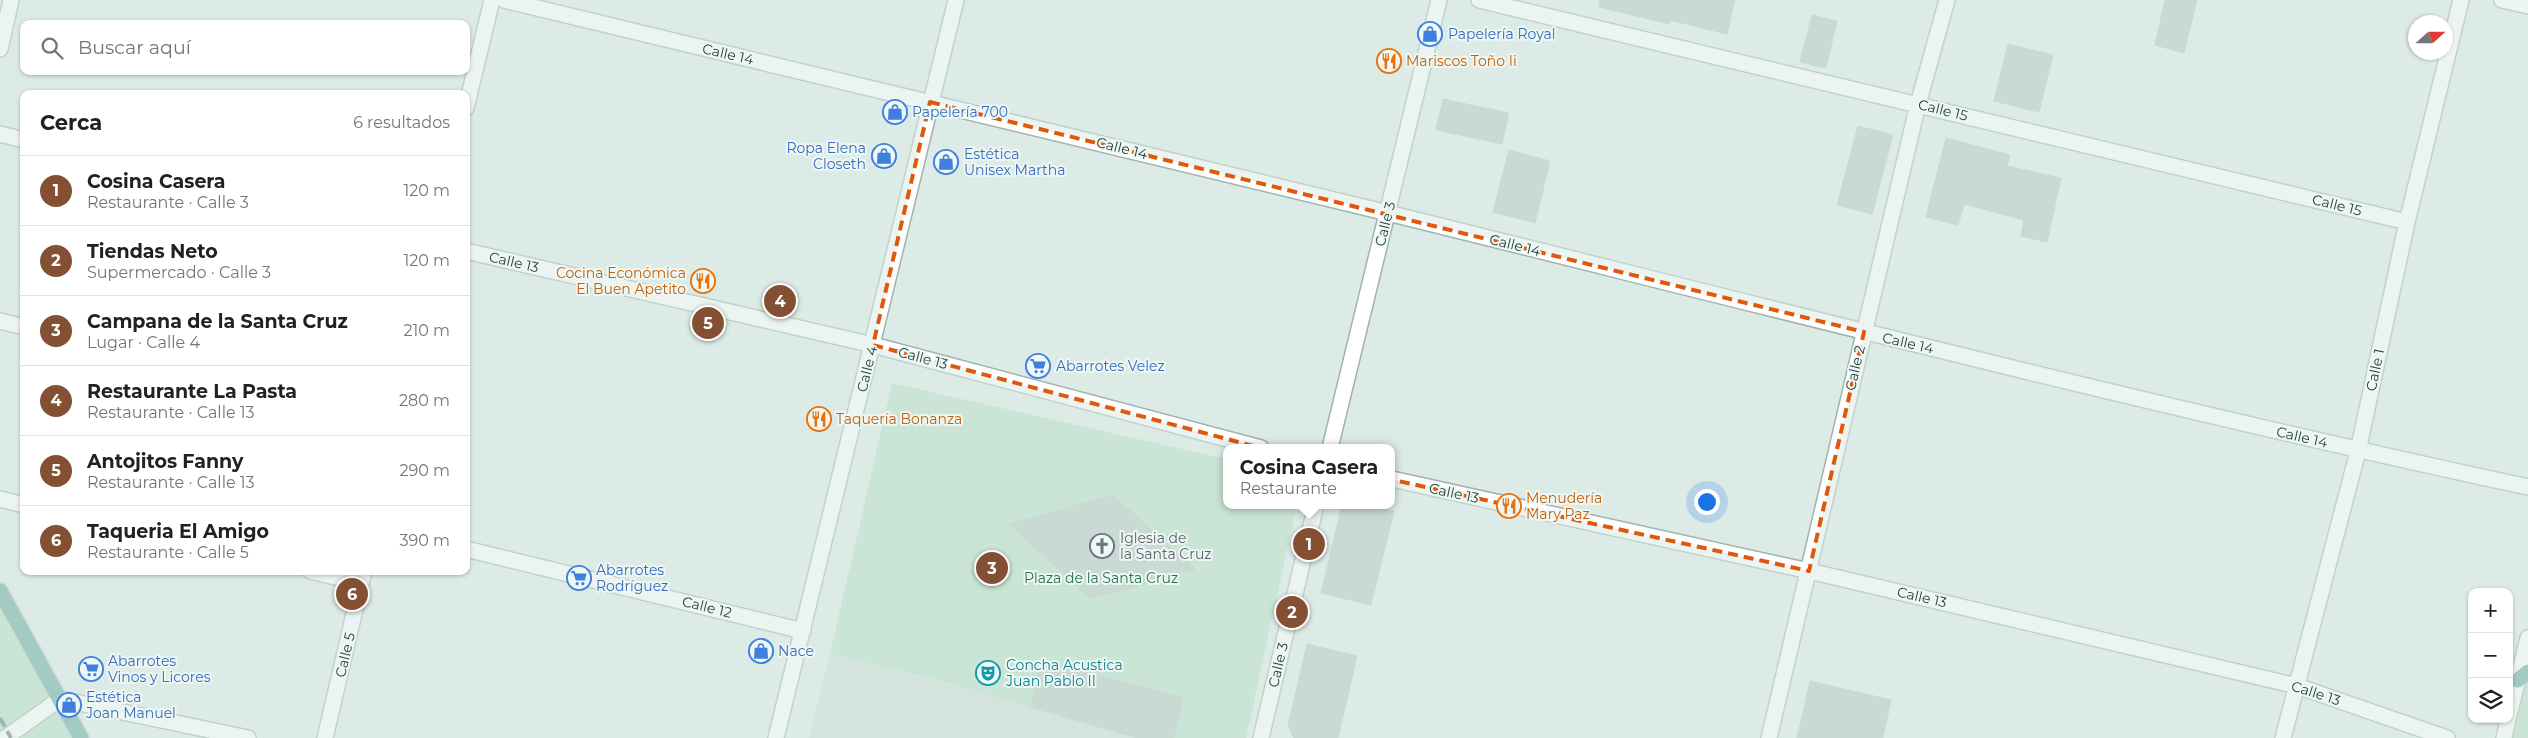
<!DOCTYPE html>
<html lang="es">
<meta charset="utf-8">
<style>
:root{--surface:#fff;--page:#f2f2f2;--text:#202124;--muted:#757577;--line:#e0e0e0;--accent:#845034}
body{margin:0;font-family:Montserrat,sans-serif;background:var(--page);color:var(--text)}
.controls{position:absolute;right:15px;bottom:15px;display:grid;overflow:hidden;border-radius:10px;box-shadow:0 1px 4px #0004}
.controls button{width:45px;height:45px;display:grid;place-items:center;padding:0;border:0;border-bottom:1px solid var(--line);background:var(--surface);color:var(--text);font:25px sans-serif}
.compass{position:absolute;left:2408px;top:15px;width:45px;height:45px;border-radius:50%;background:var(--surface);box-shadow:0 1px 4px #0004;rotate:69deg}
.you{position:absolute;left:1706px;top:501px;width:18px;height:18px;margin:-12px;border:4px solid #fff;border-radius:50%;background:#1a73e8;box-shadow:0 0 0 8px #1a73e833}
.badge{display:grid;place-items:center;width:32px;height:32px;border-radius:50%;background:var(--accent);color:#fff;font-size:16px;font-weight:700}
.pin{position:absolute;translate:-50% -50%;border:2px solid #fff;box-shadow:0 1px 5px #0006}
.popup{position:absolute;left:1223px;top:444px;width:172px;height:65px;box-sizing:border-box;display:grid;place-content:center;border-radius:10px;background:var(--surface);filter:drop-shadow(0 1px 4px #0005);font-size:16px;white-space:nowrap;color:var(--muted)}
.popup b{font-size:19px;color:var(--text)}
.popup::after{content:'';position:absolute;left:50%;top:100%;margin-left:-10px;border:10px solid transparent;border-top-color:var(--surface)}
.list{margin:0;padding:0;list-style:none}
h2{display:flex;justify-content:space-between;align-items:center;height:65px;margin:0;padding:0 20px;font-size:21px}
h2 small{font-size:16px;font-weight:400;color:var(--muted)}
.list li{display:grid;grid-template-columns:32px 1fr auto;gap:15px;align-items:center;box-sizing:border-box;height:70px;padding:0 20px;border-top:1px solid var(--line)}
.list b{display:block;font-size:19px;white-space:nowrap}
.list p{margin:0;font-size:16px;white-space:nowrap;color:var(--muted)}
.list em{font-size:16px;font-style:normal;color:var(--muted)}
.icon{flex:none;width:28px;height:28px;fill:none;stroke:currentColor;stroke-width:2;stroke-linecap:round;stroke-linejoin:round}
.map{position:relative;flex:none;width:2528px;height:738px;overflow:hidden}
.search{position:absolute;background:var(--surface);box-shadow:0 1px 4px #0004;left:20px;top:20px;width:450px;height:55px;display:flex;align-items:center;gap:12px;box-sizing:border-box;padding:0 18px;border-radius:10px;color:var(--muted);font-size:19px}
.panel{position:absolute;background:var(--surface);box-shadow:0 1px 4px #0004;left:20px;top:90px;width:450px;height:485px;border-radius:10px}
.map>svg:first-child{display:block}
</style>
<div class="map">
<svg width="2528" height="738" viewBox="0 0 2528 738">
<rect width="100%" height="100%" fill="#ddebe6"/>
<!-- built -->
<polygon fill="#cbdad5" points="830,654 1158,738 809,738"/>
<!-- green -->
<g fill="#b4dec4">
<polygon points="892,383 1226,459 1226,505 1297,505 1246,738 1137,738 939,681 830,654"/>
<polygon points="0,608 50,698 0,731"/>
<polygon points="2528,683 2528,738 2512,738 2524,686"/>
<polygon points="58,712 72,738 17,738"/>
</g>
<!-- building -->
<g fill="#b2c5bf" stroke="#afc4be">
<polygon points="1600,0 1735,0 1727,34 1670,20 1669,24 1599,7"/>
<polygon points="2165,0 2197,0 2184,53 2155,45"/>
<polygon points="1812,15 1837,21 1826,68 1800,62"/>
<polygon points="2008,44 2053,55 2039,112 1994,101"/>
<polygon points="1443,99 1509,113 1502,144 1436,130"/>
<polygon points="1858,126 1893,135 1872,214 1837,205"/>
<polygon points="1946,138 2010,155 2007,166 2061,178 2047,242 2021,236 2024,220 1964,204 1958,225 1926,217"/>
<polygon points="1509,150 1550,161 1535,223 1493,212"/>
<polygon points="1113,495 1195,569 1091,599 1009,524"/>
<polygon points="1342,505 1368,505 1394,511 1371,605 1321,593"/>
<polygon points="1307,644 1357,656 1338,738 1294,738 1288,726"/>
<polygon points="1041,661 1183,697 1174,738 1137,738 1031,707"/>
<polygon points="1810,681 1891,700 1883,738 1797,738"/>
</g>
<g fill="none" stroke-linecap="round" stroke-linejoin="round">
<defs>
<g id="minor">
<path d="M504,0C799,70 1094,140 1388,213C1768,307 2146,405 2528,487"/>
<polyline points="1479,0 2407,222"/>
<polyline points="2502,0 2528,6"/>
<polyline points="0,49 11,0"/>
<polyline points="466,108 492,0"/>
<polyline points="0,134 24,140"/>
<polyline points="466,251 873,345 1261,448"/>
<polyline points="0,321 24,327"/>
<polyline points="1330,448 1439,0"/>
<polyline points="1392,479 1809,571 2297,686 2447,738"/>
<polyline points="0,499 24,505"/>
<polyline points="466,549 803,631"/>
<polyline points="310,571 361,583"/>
<polyline points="2509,715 2528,638"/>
<polyline points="5,738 60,699 248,738"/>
<polyline points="325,738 364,571"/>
<polyline points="776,738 956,0"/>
<polyline points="1261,738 1316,505"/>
<polyline points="1769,738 1918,104 1947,0"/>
<polyline points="2283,738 2358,451 2407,222 2461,0"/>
<polyline points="2504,738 2508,719"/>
</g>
<g id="major">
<polyline points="0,591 81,738"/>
<polyline points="2518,680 2528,672"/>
</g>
</defs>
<!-- minor casing -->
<use href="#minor" stroke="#a0b3ae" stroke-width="18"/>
<!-- major casing -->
<use href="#major" stroke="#c0c8c7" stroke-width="18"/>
<!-- minor -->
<use href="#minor" stroke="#fff" stroke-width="15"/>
<!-- major -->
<use href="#major" stroke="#5ea49a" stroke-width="15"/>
<!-- rail -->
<polyline stroke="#577772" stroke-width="4" stroke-dasharray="10 5" stroke-linecap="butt" points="0,718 11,738"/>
</g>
<!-- marked area -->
<path d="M0 0H2528V738H0ZM930,102L1864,332L1809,571L1325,465L873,345Z" fill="#ddebe6" fill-opacity=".55" fill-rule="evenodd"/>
<path fill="none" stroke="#de580e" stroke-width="4" stroke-dasharray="10 6" stroke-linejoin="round" d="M930,102L1864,332L1809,571L1325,465L873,345Z"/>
<!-- icons -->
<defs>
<symbol id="shop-ring" viewBox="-11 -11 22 22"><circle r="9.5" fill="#eef7f3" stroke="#3f7fe0" stroke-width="1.5"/><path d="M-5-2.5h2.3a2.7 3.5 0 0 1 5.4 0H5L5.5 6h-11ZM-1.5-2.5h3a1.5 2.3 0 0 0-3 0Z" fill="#3f7fe0"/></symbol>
<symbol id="restaurant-ring" viewBox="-11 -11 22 22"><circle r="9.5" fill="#eef7f3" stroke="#e8710a" stroke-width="1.5"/><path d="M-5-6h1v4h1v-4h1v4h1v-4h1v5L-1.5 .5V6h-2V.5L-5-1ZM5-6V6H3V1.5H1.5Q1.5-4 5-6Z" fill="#e8710a"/></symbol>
<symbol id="supermarket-ring" viewBox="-11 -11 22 22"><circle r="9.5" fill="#eef7f3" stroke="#3f7fe0" stroke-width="1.5"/><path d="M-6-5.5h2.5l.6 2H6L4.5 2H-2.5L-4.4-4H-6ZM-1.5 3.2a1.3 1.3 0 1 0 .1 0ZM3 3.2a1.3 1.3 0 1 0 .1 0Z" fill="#3f7fe0"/></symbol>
<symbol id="church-ring" viewBox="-11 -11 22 22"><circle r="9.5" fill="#eef7f3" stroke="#6b7280" stroke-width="1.5"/><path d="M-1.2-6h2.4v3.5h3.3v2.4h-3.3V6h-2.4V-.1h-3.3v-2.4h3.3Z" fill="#6b7280"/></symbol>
<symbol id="theatre-ring" viewBox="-11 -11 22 22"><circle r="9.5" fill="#eef7f3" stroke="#0f9aa8" stroke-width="1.5"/><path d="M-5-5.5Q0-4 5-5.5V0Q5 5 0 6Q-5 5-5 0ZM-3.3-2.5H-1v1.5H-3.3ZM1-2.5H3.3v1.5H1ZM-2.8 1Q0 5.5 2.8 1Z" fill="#0f9aa8"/></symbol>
</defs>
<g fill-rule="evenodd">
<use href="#shop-ring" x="1416" y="20" width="28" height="28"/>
<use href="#restaurant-ring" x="1375" y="47" width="28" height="28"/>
<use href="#shop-ring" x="881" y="98" width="28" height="28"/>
<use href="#shop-ring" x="870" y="142" width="28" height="28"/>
<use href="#shop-ring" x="932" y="148" width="28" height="28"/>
<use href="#restaurant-ring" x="689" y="267" width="28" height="28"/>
<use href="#supermarket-ring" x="1024" y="352" width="28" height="28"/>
<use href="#restaurant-ring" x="805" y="405" width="28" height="28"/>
<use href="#restaurant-ring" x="1495" y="492" width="28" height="28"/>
<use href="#church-ring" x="1088" y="532" width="28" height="28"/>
<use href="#supermarket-ring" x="565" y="564" width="28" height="28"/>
<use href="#shop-ring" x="747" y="637" width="28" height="28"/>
<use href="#supermarket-ring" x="77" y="655" width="28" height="28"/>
<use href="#theatre-ring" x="974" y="659" width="28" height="28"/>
<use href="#shop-ring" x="55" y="691" width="28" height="28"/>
</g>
<g text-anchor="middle" stroke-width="4" stroke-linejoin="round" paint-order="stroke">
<!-- shop labels -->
<g font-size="14" fill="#366cbe" stroke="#eef7f3" text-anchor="start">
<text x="1448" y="39">Papelería Royal</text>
<text x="912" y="117">Papelería 700</text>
<text x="866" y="153" text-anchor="end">Ropa Elena<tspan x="866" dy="16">Closeth</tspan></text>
<text x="964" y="159">Estética<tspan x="964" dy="16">Unisex Martha</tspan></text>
<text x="1056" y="371">Abarrotes Velez</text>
<text x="596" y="575">Abarrotes<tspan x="596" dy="16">Rodríguez</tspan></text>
<text x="778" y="656">Nace</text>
<text x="108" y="666">Abarrotes<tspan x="108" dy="16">Vinos y Licores</tspan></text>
<text x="86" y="702">Estética<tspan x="86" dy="16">Joan Manuel</tspan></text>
</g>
<!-- street labels -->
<g font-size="14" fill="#1e3b36" stroke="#eef7f3">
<text transform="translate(728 54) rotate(13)" y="5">Calle 14</text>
<text transform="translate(1943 110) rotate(14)" y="5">Calle 15</text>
<text transform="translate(1122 148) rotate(14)" y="5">Calle 14</text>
<text transform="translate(2337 205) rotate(14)" y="5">Calle 15</text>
<text transform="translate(1385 224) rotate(-76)" y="5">Calle 3</text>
<text transform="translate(1515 245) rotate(14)" y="5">Calle 14</text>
<text transform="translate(514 262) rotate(13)" y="5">Calle 13</text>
<text transform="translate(1908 343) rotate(13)" y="5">Calle 14</text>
<text transform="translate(923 358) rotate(15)" y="5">Calle 13</text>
<text transform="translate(1855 368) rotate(-77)" y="5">Calle 2</text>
<text transform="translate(867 369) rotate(-76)" y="5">Calle 4</text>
<text transform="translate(2375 370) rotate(-78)" y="5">Calle 1</text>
<text transform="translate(2302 437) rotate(13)" y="5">Calle 14</text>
<text transform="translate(1454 493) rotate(12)" y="5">Calle 13</text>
<text transform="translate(1922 597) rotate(13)" y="5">Calle 13</text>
<text transform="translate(707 607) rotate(14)" y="5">Calle 12</text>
<text transform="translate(345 655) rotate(-77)" y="5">Calle 5</text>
<text transform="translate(1278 665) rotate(-77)" y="5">Calle 3</text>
<text transform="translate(2316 693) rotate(18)" y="5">Calle 13</text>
</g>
<!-- food labels -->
<g font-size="14" fill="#c56008" stroke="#eef7f3" text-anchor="start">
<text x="1406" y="66">Mariscos Toño Ii</text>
<text x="686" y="278" text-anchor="end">Cocina Económica<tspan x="686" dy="16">El Buen Apetito</tspan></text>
<text x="836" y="424">Taquería Bonanza</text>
<text x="1526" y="503">Menudería<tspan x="1526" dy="16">Mary Paz</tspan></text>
</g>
<!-- worship labels -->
<g font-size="14" fill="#5b616d" stroke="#eef7f3" text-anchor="start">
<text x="1120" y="543">Iglesia de<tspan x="1120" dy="16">la Santa Cruz</tspan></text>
</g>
<!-- park labels -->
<g font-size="14" fill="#25754d" stroke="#eef7f3">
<text x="1101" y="583">Plaza de la Santa Cruz</text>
</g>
<!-- culture labels -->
<g font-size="14" fill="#0d838f" stroke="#eef7f3" text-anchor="start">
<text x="1006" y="670">Concha Acustica<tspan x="1006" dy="16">Juan Pablo II</tspan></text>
</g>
</g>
</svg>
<div class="controls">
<button>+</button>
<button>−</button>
<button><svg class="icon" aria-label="layers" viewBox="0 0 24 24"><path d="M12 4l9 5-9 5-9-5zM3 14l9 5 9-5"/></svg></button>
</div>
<svg class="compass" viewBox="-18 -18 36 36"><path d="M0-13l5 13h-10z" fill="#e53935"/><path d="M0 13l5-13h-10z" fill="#757577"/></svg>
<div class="you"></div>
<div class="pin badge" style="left:1309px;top:544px">1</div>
<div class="popup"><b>Cosina Casera</b>Restaurante</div>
<div class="pin badge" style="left:1292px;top:612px">2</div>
<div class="pin badge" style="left:992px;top:568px">3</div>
<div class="pin badge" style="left:780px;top:301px">4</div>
<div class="pin badge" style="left:708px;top:323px">5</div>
<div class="pin badge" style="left:352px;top:594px">6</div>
<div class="search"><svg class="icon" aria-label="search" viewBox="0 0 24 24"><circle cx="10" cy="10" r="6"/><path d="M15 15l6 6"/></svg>Buscar aquí</div>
<section class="panel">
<h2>Cerca<small>6 resultados</small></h2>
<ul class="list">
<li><span class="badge">1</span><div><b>Cosina Casera</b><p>Restaurante · Calle 3</p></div><em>120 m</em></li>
<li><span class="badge">2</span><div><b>Tiendas Neto</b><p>Supermercado · Calle 3</p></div><em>120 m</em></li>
<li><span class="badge">3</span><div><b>Campana de la Santa Cruz</b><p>Lugar · Calle 4</p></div><em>210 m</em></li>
<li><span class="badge">4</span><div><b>Restaurante La Pasta</b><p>Restaurante · Calle 13</p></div><em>280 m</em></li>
<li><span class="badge">5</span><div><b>Antojitos Fanny</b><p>Restaurante · Calle 13</p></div><em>290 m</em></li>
<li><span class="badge">6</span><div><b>Taqueria El Amigo</b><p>Restaurante · Calle 5</p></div><em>390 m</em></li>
</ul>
</section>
</div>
